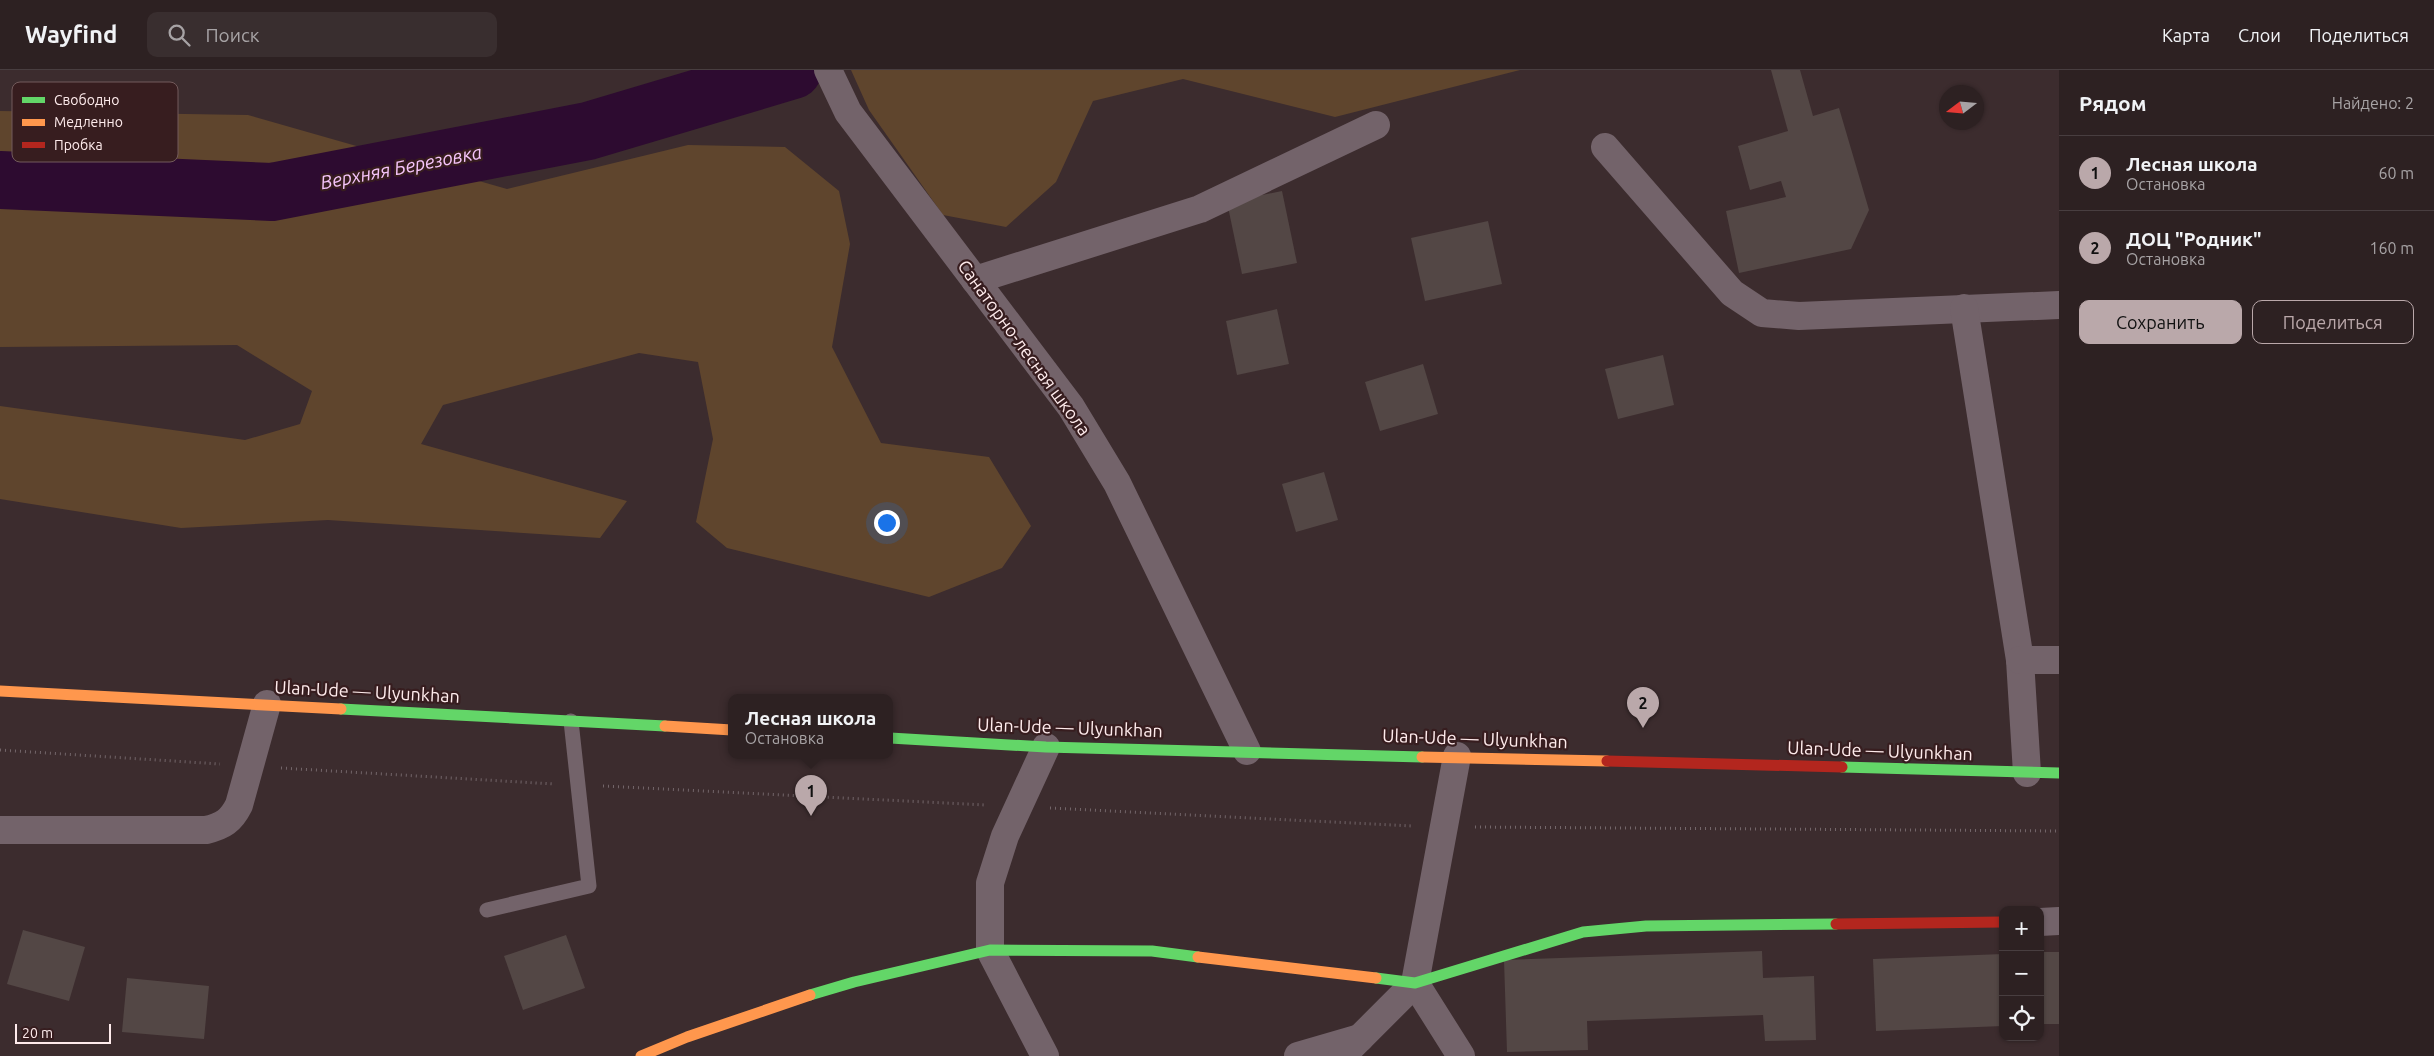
<!DOCTYPE html>
<html lang="ru">
<meta charset="utf-8">
<style>
:root{--surface:#2d2122;--page:#392e2f;--text:#f1f3f6;--muted:#a7a3a5;--line:#483e40;--accent:#baa8aa}
body{margin:0;font-family:Ubuntu,sans-serif;background:var(--page);color:var(--text)}
.controls{position:absolute;right:15px;bottom:15px;display:grid;overflow:hidden;border-radius:10px;box-shadow:0 1px 4px #0004}
.controls button{width:45px;height:45px;display:grid;place-items:center;padding:0;border:0;border-bottom:1px solid var(--line);background:var(--surface);color:var(--text);font:25px sans-serif}
.compass{position:absolute;left:1939px;top:15px;width:45px;height:45px;border-radius:50%;background:var(--surface);box-shadow:0 1px 4px #0004;rotate:254deg}
.scale{position:absolute;left:15px;bottom:12px;width:96px;box-sizing:border-box;padding-left:5px;border:2px solid #feebec;border-top:0;font-size:14px;line-height:18px;white-space:nowrap;color:#feebec;-webkit-text-stroke:4px #371d1f;paint-order:stroke}
.you{position:absolute;left:886px;top:452px;width:18px;height:18px;margin:-12px;border:4px solid #fff;border-radius:50%;background:#1a73e8;box-shadow:0 0 0 8px #1a73e833}
.badge{display:grid;place-items:center;width:32px;height:32px;border-radius:50%;background:var(--accent);color:#111;font-size:16px;font-weight:700}
.pin{position:absolute;translate:-50% -41px;filter:drop-shadow(0 1px 2px #0008)}
.pin::after{content:'';position:absolute;top:26px;width:18px;height:15px;background:inherit;clip-path:polygon(0 0,100% 0,50% 100%)}
.popup{position:absolute;left:728px;top:624px;width:165px;height:65px;box-sizing:border-box;display:grid;place-content:center;border-radius:10px;background:var(--surface);filter:drop-shadow(0 1px 4px #0005);font-size:16px;white-space:nowrap;color:var(--muted)}
.popup b{font-size:19px;color:var(--text)}
.popup::after{content:'';position:absolute;left:50%;top:100%;margin-left:-10px;border:10px solid transparent;border-top-color:var(--surface)}
.list{margin:0;padding:0;list-style:none}
h2{display:flex;justify-content:space-between;align-items:center;height:65px;margin:0;padding:0 20px;font-size:21px}
h2 small{font-size:16px;font-weight:400;color:var(--muted)}
.list li{display:grid;grid-template-columns:32px 1fr auto;gap:15px;align-items:center;box-sizing:border-box;height:75px;padding:0 20px;border-top:1px solid var(--line)}
.list b{display:block;font-size:19px;white-space:nowrap}
.list p{margin:0;font-size:16px;white-space:nowrap;color:var(--muted)}
.list em{font-size:16px;font-style:normal;color:var(--muted)}
.actions{display:flex;gap:10px;padding:15px 20px}
.actions a{flex:1;padding:11px 0;border:1px solid var(--accent);border-radius:10px;text-align:center;font-size:18px;color:var(--accent)}
.actions .main{background:var(--accent);color:#111}
.icon{flex:none;width:28px;height:28px;fill:none;stroke:currentColor;stroke-width:2;stroke-linecap:round;stroke-linejoin:round}
.map{position:relative;flex:none;width:2059px;height:986px;overflow:hidden}
header{display:flex;align-items:center;gap:30px;box-sizing:border-box;height:70px;padding:0 25px;background:var(--surface);border-bottom:1px solid var(--line)}
header strong{font-size:24px}
nav{display:flex;gap:28px;margin-inline-start:auto;font-size:18px}
.search{width:350px;height:45px;background:var(--page);display:flex;align-items:center;gap:12px;box-sizing:border-box;padding:0 18px;border-radius:10px;color:var(--muted);font-size:19px}
main{display:flex}
aside{flex:1;background:var(--surface)}
.map>svg:first-child{display:block}
</style>
<header>
<strong>Wayfind</strong>
<div class="search"><svg class="icon" aria-label="search" viewBox="0 0 24 24"><circle cx="10" cy="10" r="6"/><path d="M15 15l6 6"/></svg>Поиск</div>
<nav><a>Карта</a><a>Слои</a><a>Поделиться</a></nav>
</header>
<main>
<div class="map">
<svg width="2059" height="986" viewBox="0 0 2059 986">
<rect width="100%" height="100%" fill="#3c2c2e"/>
<!-- green -->
<g fill="#5f452d">
<polygon points="851,0 1520,0 1335,47 1183,9 1093,31 1056,112 1006,157 943,145 869,40"/>
<polygon points="0,41 248,45 507,119 688,75 785,77 839,121 850,174 832,277 881,373 989,387 1031,456 1002,498 929,527 727,478 696,452 713,369 698,292 639,283 443,335 421,374 627,431 600,468 328,450 181,458 0,429 0,336 245,370 300,354 312,321 237,275 0,277"/>
</g>
<g fill="none" stroke-linecap="round" stroke-linejoin="round">
<!-- river -->
<polyline stroke="#2d0b30" stroke-width="58" points="0,110 272,122 588,61 793,0"/>
</g>
<!-- building -->
<g fill="#534745">
<polygon points="1771,0 1800,0 1813,46 1839,38 1869,140 1851,179 1739,203 1726,141 1786,127 1781,111 1750,120 1738,76 1788,61"/>
<polygon points="1282,121 1297,193 1242,204 1227,132"/>
<polygon points="1488,151 1502,214 1425,231 1411,168"/>
<polygon points="1277,239 1289,294 1237,305 1226,251"/>
<polygon points="1663,285 1674,335 1618,349 1605,299"/>
<polygon points="1423,294 1438,344 1380,361 1365,312"/>
<polygon points="1324,402 1338,450 1296,462 1282,414"/>
<polygon points="23,860 85,877 69,931 7,914"/>
<polygon points="566,865 585,918 523,940 504,886"/>
<polygon points="1762,881 1763,908 1814,906 1816,970 1765,971 1763,945 1587,951 1588,980 1507,982 1504,890"/>
<rect x="2040" y="882" width="19" height="72"/>
<polygon points="2003,884 2003,956 1876,961 1873,889"/>
<polygon points="127,908 209,916 204,969 122,962"/>
</g>
<g fill="none" stroke-linecap="round" stroke-linejoin="round">
<!-- path -->
<g stroke="#73666a" stroke-width="3" stroke-dasharray="1 4" stroke-linecap="butt">
<polyline points="0,680 220,694"/>
<polyline points="281,698 554,714"/>
<polyline points="603,716 986,735"/>
<polyline points="1050,738 1413,756"/>
<polyline points="1475,757 2059,761"/>
</g>
<!-- lane -->
<polyline stroke="#73636a" stroke-width="15" points="487,840 589,816 571,651"/>
<!-- street -->
<g stroke="#73636a" stroke-width="28">
<polyline points="828,0 848,42 1071,337 1117,413 1247,681"/>
<polyline points="1605,77 1732,223 1762,243 1799,246 2059,235"/>
<polyline points="975,210 1200,139 1376,55"/>
<polyline points="1964,238 2020,590 2027,703"/>
<polyline points="2020,590 2059,590"/>
<path d="M0,760H206C223,756 231,751 239,735L267,634"/>
<polyline points="2040,852 2059,851"/>
<polyline points="1415,913 1461,986"/>
<polyline points="1045,986 990,880 990,813 1005,766 1046,677"/>
<polyline points="1298,986 1360,968"/>
<polyline points="1342,986 1415,913 1457,686"/>
</g>
<!-- fast -->
<g stroke="#63d668" stroke-width="11">
<polyline points="341,639 665,656"/>
<polyline points="890,668 1046,677 1422,687"/>
<polyline points="1842,697 2059,703"/>
<polyline points="1376,908 1415,913 1583,862 1646,856 1836,854"/>
<polyline points="810,925 854,912 990,880 1152,881 1198,887"/>
</g>
<!-- slow -->
<g stroke="#ff974d" stroke-width="11">
<polyline points="0,621 341,639"/>
<polyline points="665,656 732,660"/>
<polyline points="1422,687 1607,691"/>
<polyline points="1198,887 1376,908"/>
<polyline points="641,986 687,967 810,925"/>
</g>
<!-- jam -->
<g stroke="#b3261e" stroke-width="11">
<polyline points="1607,691 1842,697"/>
<polyline points="1836,854 2003,852"/>
</g>
</g>
<g text-anchor="middle" stroke-width="4.5" stroke-linejoin="round" paint-order="stroke">
<!-- street labels -->
<g font-size="18" fill="#feebec" stroke="#371d1f">
<text transform="translate(1024 278) rotate(54)" y="6">Санаторно-лесная школа</text>
<text transform="translate(367 622) rotate(3)" y="6">Ulan-Ude — Ulyunkhan</text>
<text transform="translate(1070 658) rotate(2)" y="6">Ulan-Ude — Ulyunkhan</text>
<text transform="translate(1475 669) rotate(2)" y="6">Ulan-Ude — Ulyunkhan</text>
<text transform="translate(1880 681) rotate(2)" y="6">Ulan-Ude — Ulyunkhan</text>
</g>
<!-- water labels -->
<g font-size="19" font-style="italic" fill="#f6c5fb" stroke="#371d1f">
<text transform="translate(401 97) rotate(-11)" y="7">Верхняя Березовка</text>
</g>
</g>
<!-- legend -->
<rect x="12" y="12" width="166" height="80" rx="8" fill="#371d1f" stroke="#735b5c" stroke-width="1"/>
<rect x="22" y="27" width="23" height="6" fill="#63d668"/>
<rect x="22" y="49" width="23" height="7" fill="#ff974d"/>
<rect x="22" y="72" width="23" height="6" fill="#b3261e"/>
<g font-size="14" fill="#feebec">
<text x="54" y="35">Свободно</text>
<text x="54" y="57">Медленно</text>
<text x="54" y="80">Пробка</text>
</g>
</svg>
<div class="controls">
<button>+</button>
<button>−</button>
<button><svg class="icon" aria-label="locate" viewBox="0 0 24 24"><circle cx="12" cy="12" r="6"/><path d="M12 2v4M12 18v4M2 12h4M18 12h4"/></svg></button>
</div>
<svg class="compass" viewBox="-18 -18 36 36"><path d="M0-13l5 13h-10z" fill="#e53935"/><path d="M0 13l5-13h-10z" fill="#a7a3a5"/></svg>
<div class="scale">20 m</div>
<div class="you"></div>
<div class="pin badge" style="left:811px;top:746px">1</div>
<div class="popup"><b>Лесная школа</b>Остановка</div>
<div class="pin badge" style="left:1643px;top:658px">2</div>
</div>
<aside>
<h2>Рядом<small>Найдено: 2</small></h2>
<ul class="list">
<li><span class="badge">1</span><div><b>Лесная школа</b><p>Остановка</p></div><em>60 m</em></li>
<li><span class="badge">2</span><div><b>ДОЦ &quot;Родник&quot;</b><p>Остановка</p></div><em>160 m</em></li>
</ul>
<div class="actions"><a class="main">Сохранить</a><a>Поделиться</a></div>
</aside>
</main>
